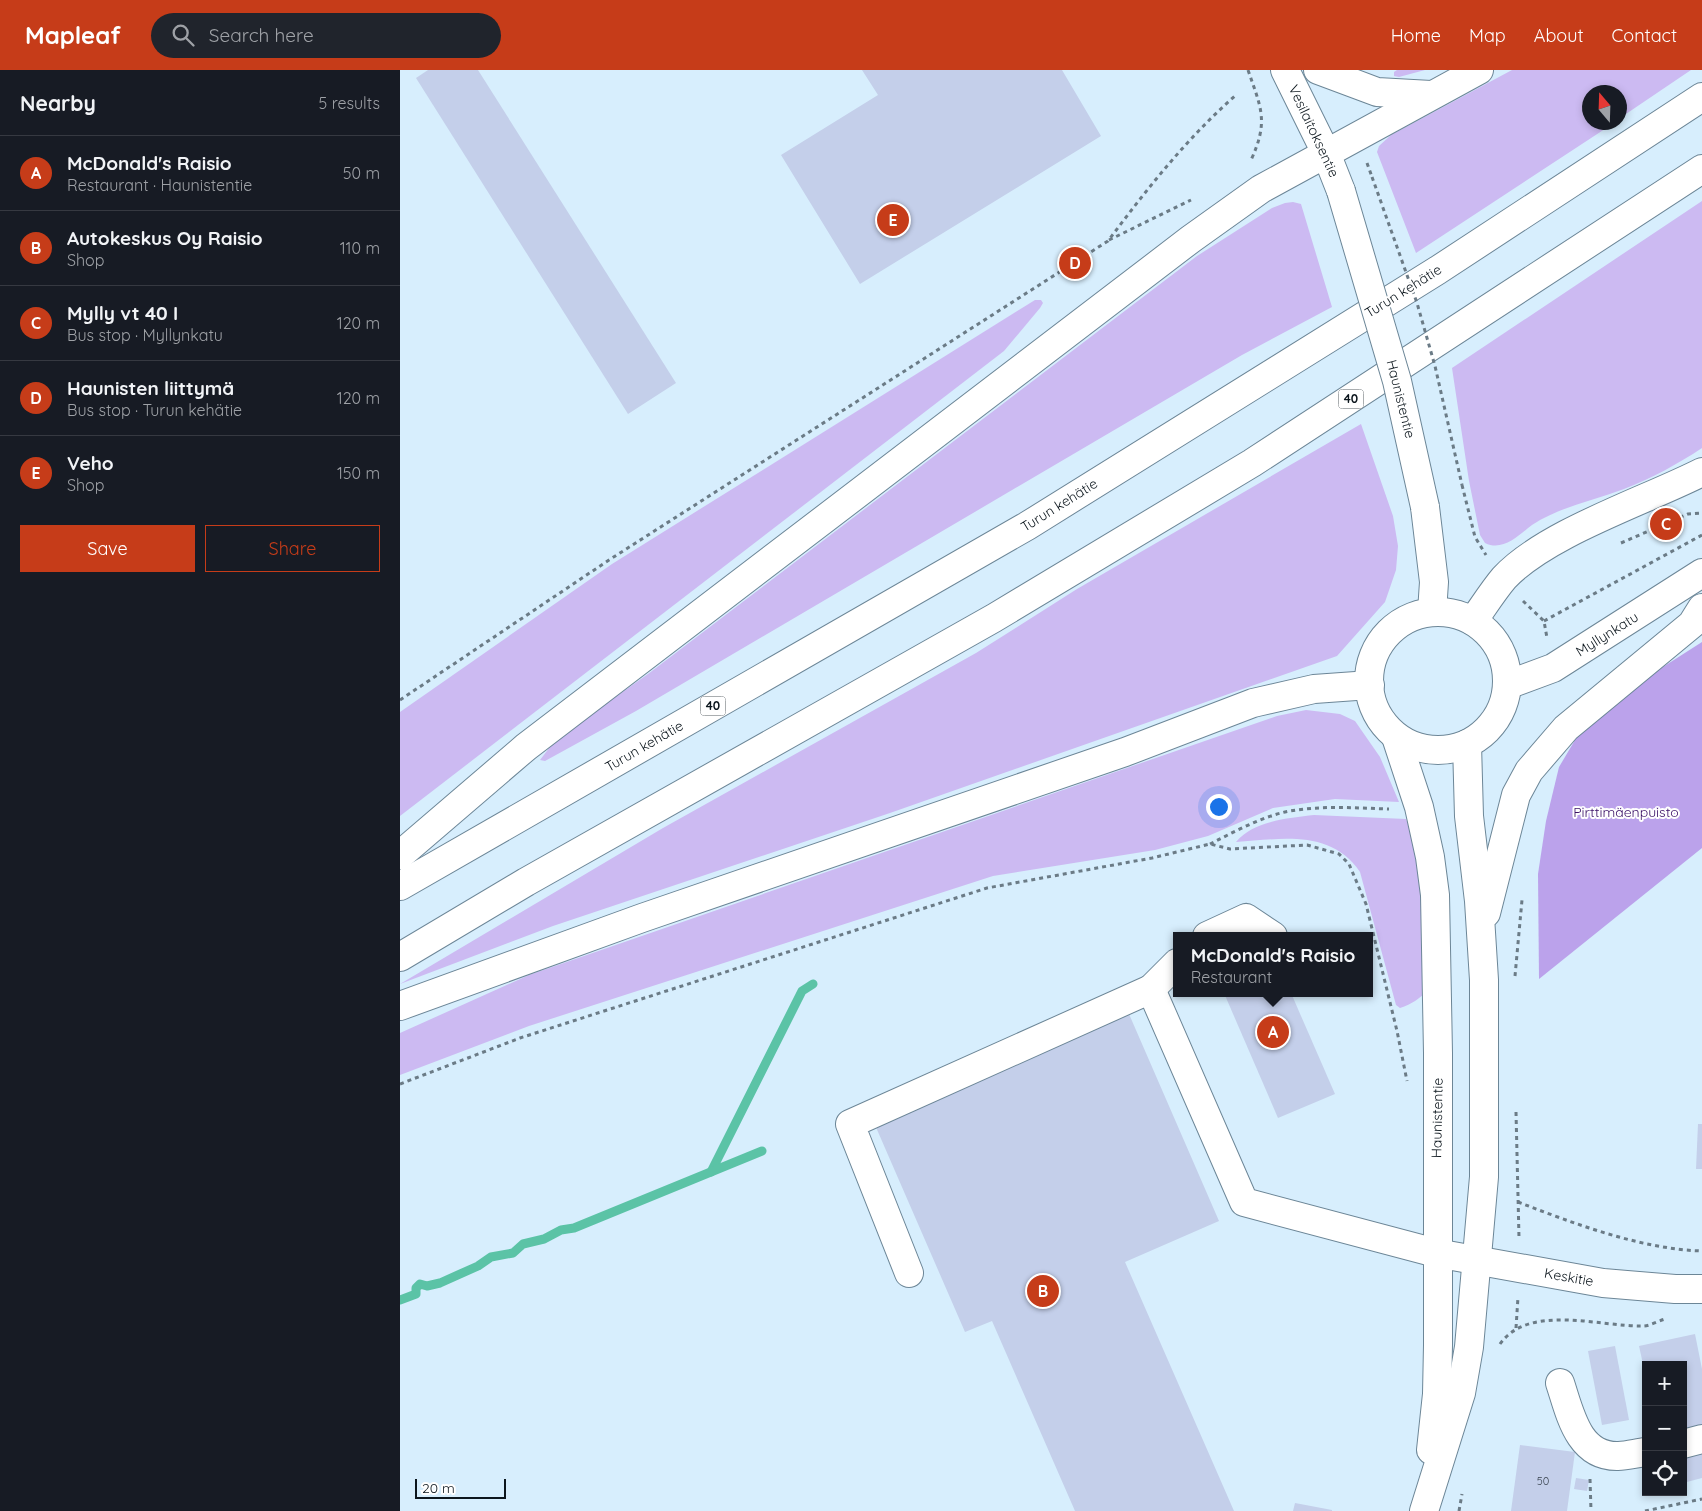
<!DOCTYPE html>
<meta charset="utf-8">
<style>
:root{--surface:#171b24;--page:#20242c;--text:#f1f3f6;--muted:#9ea1a6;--line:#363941;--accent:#c63c19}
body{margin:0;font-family:Quicksand,sans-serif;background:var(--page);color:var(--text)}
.controls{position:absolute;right:15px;bottom:15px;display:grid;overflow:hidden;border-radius:0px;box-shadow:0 2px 8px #0003}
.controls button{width:45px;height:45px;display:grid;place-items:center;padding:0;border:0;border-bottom:1px solid var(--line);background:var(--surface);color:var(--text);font:25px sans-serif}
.compass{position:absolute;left:1182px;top:15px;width:45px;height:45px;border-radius:50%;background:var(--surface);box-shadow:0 2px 8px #0003;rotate:341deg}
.scale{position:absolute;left:15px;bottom:12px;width:91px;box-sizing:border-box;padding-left:5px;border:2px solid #0c161d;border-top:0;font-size:14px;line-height:18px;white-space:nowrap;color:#0c161d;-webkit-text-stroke:4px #fff;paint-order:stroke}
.you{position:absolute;left:818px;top:736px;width:18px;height:18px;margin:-12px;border:4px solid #fff;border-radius:50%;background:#1a73e8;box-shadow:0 0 0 8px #1a73e833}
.badge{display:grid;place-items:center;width:32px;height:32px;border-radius:50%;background:var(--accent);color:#fff;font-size:16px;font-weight:700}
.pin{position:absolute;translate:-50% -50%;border:2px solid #fff;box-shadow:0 1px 5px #0006}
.popup{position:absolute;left:773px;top:862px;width:200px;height:65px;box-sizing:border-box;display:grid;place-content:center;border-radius:0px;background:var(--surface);filter:drop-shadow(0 1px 4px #0005);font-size:16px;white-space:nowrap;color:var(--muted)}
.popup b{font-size:19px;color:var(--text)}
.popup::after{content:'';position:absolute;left:50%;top:100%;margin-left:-10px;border:10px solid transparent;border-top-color:var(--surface)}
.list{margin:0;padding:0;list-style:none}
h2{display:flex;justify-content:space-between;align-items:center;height:65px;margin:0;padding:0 20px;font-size:21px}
h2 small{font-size:16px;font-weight:400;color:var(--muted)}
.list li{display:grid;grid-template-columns:32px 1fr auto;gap:15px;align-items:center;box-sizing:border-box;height:75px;padding:0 20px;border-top:1px solid var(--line)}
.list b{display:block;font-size:19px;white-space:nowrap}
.list p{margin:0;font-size:16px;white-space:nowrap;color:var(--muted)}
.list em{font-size:16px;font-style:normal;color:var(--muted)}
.actions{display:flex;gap:10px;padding:15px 20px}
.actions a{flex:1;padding:11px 0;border:1px solid var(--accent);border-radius:0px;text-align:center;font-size:18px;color:var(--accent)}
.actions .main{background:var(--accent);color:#fff}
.icon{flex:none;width:28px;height:28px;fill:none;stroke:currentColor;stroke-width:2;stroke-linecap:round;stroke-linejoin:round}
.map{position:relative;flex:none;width:1302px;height:1441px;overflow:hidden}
header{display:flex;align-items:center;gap:30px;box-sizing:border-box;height:70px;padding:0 25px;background:var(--accent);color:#fff}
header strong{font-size:24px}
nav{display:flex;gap:28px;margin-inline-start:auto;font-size:18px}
.search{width:350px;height:45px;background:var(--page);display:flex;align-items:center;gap:12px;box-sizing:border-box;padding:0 18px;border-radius:28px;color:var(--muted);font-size:19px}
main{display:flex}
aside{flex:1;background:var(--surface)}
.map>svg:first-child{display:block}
</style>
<header>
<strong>Mapleaf</strong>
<div class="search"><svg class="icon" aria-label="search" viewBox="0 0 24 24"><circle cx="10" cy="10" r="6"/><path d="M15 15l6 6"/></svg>Search here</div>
<nav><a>Home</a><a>Map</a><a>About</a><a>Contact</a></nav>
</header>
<main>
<aside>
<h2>Nearby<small>5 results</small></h2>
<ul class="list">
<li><span class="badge">A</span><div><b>McDonald's Raisio</b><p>Restaurant · Haunistentie</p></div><em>50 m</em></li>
<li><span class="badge">B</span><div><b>Autokeskus Oy Raisio</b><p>Shop</p></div><em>110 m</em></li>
<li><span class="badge">C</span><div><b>Mylly vt 40 I</b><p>Bus stop · Myllynkatu</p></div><em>120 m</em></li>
<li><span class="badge">D</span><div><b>Haunisten liittymä</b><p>Bus stop · Turun kehätie</p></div><em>120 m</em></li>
<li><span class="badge">E</span><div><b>Veho</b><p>Shop</p></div><em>150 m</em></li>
</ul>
<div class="actions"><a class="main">Save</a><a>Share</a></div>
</aside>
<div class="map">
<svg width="1302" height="1441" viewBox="0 0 1302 1441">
<rect width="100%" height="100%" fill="#d7eefd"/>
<!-- green -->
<g fill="#ccbaf2">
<polygon points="997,0 1025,0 999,7 994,6 994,2"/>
<polygon points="1112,0 1291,0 1220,48 1220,22 1190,22 1190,52 1214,53 1016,183 977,82 979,76 991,65"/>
<path d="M1302,131V378C1278,394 1252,408 1224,419C1193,431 1161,436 1132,455C1119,465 1103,482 1085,473L1080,465L1069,411L1052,298Z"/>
<polygon points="893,132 901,134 932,237 842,285 236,641 145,691 140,690 156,669 248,604 797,186 872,138 885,133"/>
<polygon points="635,230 641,230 643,233 640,238 604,281 0,746 0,642 212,494"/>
<polygon points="961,354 993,446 998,476 996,500 985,532 937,586 490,743 153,856 0,914 263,758 576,583 677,519"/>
<polygon points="906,640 940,644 955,651 980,687 999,732 935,729 873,738 808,766 755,780 593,806 129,956 0,1005 0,963 129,905 877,646"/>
<path d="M914,745L1006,749L1020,782L1028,919C1020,929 1012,934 1000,938L996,935L960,802C931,759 881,769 836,772C853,751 888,748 914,745Z"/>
</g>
<!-- forest -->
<polygon fill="#bba2eb" points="1302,572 1302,778 1139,909 1138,804 1146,751 1159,697 1178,665 1241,611"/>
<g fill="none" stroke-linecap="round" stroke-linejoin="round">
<!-- stream -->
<g stroke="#5bc3a6" stroke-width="9">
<polyline points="311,1102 402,921 413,914"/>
<polyline points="0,1230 16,1224 16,1218 20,1214 27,1216 40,1213 78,1196 91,1187 113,1183 123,1174 144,1169 161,1160 174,1158 362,1081"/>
</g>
</g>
<!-- building -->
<g fill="#c4cfea">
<polygon points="28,0 78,0 276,313 228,344 16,8"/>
<polygon points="462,0 662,0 701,66 460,214 381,85 478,25"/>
<polygon points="824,923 891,923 935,1024 878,1048"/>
<polygon points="729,944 819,1151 725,1192 834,1441 675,1441 592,1251 565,1262 475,1055"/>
<polygon points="1298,1054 1302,1054 1302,1099 1296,1099"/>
<polygon points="1295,1264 1302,1299 1302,1357 1283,1361 1283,1295 1246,1295 1245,1303 1239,1276"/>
<polygon points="1215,1276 1229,1350 1202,1355 1188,1281"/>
<polygon points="1302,1373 1302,1408 1283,1413 1283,1377"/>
<polygon points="1120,1375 1175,1382 1167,1441 1111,1441"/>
<polygon points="1176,1408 1189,1410 1187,1421 1174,1419"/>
<polygon points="895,1433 932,1440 932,1441 893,1441"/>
</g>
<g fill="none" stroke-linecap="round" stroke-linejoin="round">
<defs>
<g id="minor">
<polyline points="885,0 926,83 941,121"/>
<polyline points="1025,437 1034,512 1032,542"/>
<circle cx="1038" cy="611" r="69"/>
<polyline points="1107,615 1153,598 1302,503"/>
<polyline points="996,667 1019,737 1030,787 1035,825 1038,983 1038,1275 1037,1324 1031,1380"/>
<polyline points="1086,843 1116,725 1129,701 1166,658 1292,554 1302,538"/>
<polyline points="807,866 846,848 873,866"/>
<polyline points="751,919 777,893"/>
<polyline points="509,1203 450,1054 751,919 844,1132 1036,1183 1203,1213 1275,1219 1302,1219"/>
<path d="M1160,1313C1170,1343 1178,1387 1218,1386C1227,1386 1237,1383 1246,1382"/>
<polyline points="1283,1374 1302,1369"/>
<polyline points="1024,1441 1061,1323 1069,1277 1084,1107 1084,910 1079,831 1069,746 1067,674"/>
</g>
<g id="highway">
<polyline points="918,0 977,22 1031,25"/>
<path d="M1073,551C1083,537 1093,521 1104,508C1146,463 1245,431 1302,402"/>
<polyline points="0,785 126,677 791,169 861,119 1079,0"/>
<polyline points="0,816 627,456 1038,200 1302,27"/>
<polyline points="0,887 126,812 594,548 852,393 1302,99"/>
<polyline points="0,936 242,848 725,682 853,633 914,619 970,615"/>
</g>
</defs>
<!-- minor casing -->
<use href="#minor" stroke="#6c8697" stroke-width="30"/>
<!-- highway casing -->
<use href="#highway" stroke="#6c8697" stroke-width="30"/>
<!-- path -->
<g stroke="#6b7b86" stroke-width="3" stroke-dasharray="4 4" stroke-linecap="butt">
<path d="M848,0C861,38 869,51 851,90"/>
<polyline points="967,93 972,107"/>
<polyline points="709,170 791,130"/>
<polyline points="1062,415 1075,467 1086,485"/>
<polyline points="1221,473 1288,444 1302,443"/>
<polyline points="1123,531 1144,551 1147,568"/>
<polyline points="1144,551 1302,465"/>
<path d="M0,630L209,490L708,171C747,119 787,68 836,25"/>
<path d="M810,774C834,762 859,748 885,742C919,735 954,738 989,739"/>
<polyline points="1115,906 1122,830"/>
<polyline points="0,1014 120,968 587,818 752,788 810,774 830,779 907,775 939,784 949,794 966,834 997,961 1007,1011"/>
<polyline points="1116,1042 1119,1168"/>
<path d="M1118,1132C1175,1154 1241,1179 1302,1181"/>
<polyline points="1116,1258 1118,1227"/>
<path d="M1100,1274C1129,1233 1201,1257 1243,1256C1250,1256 1258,1251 1265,1249"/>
<polyline points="1190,1409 1191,1441"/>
<polyline points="1059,1441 1062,1424"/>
<polyline points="1245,1441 1302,1429"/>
</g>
<!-- minor -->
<use href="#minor" stroke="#fff" stroke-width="28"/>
<!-- highway -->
<use href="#highway" stroke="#fff" stroke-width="28"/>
<defs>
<polyline id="minor-bridge" points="941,121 997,311 1025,437"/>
</defs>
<!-- minor-bridge casing -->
<use href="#minor-bridge" stroke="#6c8697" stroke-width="30" stroke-linecap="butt"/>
<!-- path-bridge -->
<polyline stroke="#6b7b86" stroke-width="3" stroke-dasharray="4 4" stroke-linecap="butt" points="972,107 1017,233 1035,296 1062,415"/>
<!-- minor-bridge -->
<use href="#minor-bridge" stroke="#fff" stroke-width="28"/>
</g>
<g text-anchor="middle" stroke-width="4" stroke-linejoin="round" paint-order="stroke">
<!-- number labels -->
<g font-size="11" fill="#3a4450">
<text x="1143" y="1415">50</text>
</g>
<!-- shield labels -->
<g fill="#fff" stroke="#555c61" stroke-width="1">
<rect x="938.5" y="319.5" width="25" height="19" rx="4"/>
<rect x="300.5" y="626.5" width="25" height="19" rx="4"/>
</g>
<g font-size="12" font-weight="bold" fill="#0c161d">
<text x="951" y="333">40</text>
<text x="313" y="640">40</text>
</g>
<!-- street labels -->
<g font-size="14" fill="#0c161d" stroke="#fff">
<text transform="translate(914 61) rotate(65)" y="5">Vesilaitoksentie</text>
<text transform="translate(1003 221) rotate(-32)" y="5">Turun kehätie</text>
<text transform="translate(1001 329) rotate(76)" y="5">Haunistentie</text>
<text transform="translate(659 435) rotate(-32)" y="5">Turun kehätie</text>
<text transform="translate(1207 564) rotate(-32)" y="5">Myllynkatu</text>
<text transform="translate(244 676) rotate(-30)" y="5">Turun kehätie</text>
<text transform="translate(1037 1048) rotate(-89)" y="5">Haunistentie</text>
<text transform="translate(1169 1207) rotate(10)" y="5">Keskitie</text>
</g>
<!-- park labels -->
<g font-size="14" fill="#390f65" stroke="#fff">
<text x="1226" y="747">Pirttimäenpuisto</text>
</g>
</g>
</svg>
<div class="controls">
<button>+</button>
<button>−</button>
<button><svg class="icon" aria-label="locate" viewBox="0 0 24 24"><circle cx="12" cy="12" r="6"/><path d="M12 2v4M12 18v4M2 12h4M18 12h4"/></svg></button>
</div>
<svg class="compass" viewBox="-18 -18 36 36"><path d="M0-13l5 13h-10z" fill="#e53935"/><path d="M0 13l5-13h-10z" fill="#9ea1a6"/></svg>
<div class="scale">20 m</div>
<div class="you"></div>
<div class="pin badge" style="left:873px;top:962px">A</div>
<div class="popup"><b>McDonald's Raisio</b>Restaurant</div>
<div class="pin badge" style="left:643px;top:1221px">B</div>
<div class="pin badge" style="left:1266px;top:454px">C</div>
<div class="pin badge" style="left:675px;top:193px">D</div>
<div class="pin badge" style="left:493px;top:150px">E</div>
</div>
</main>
